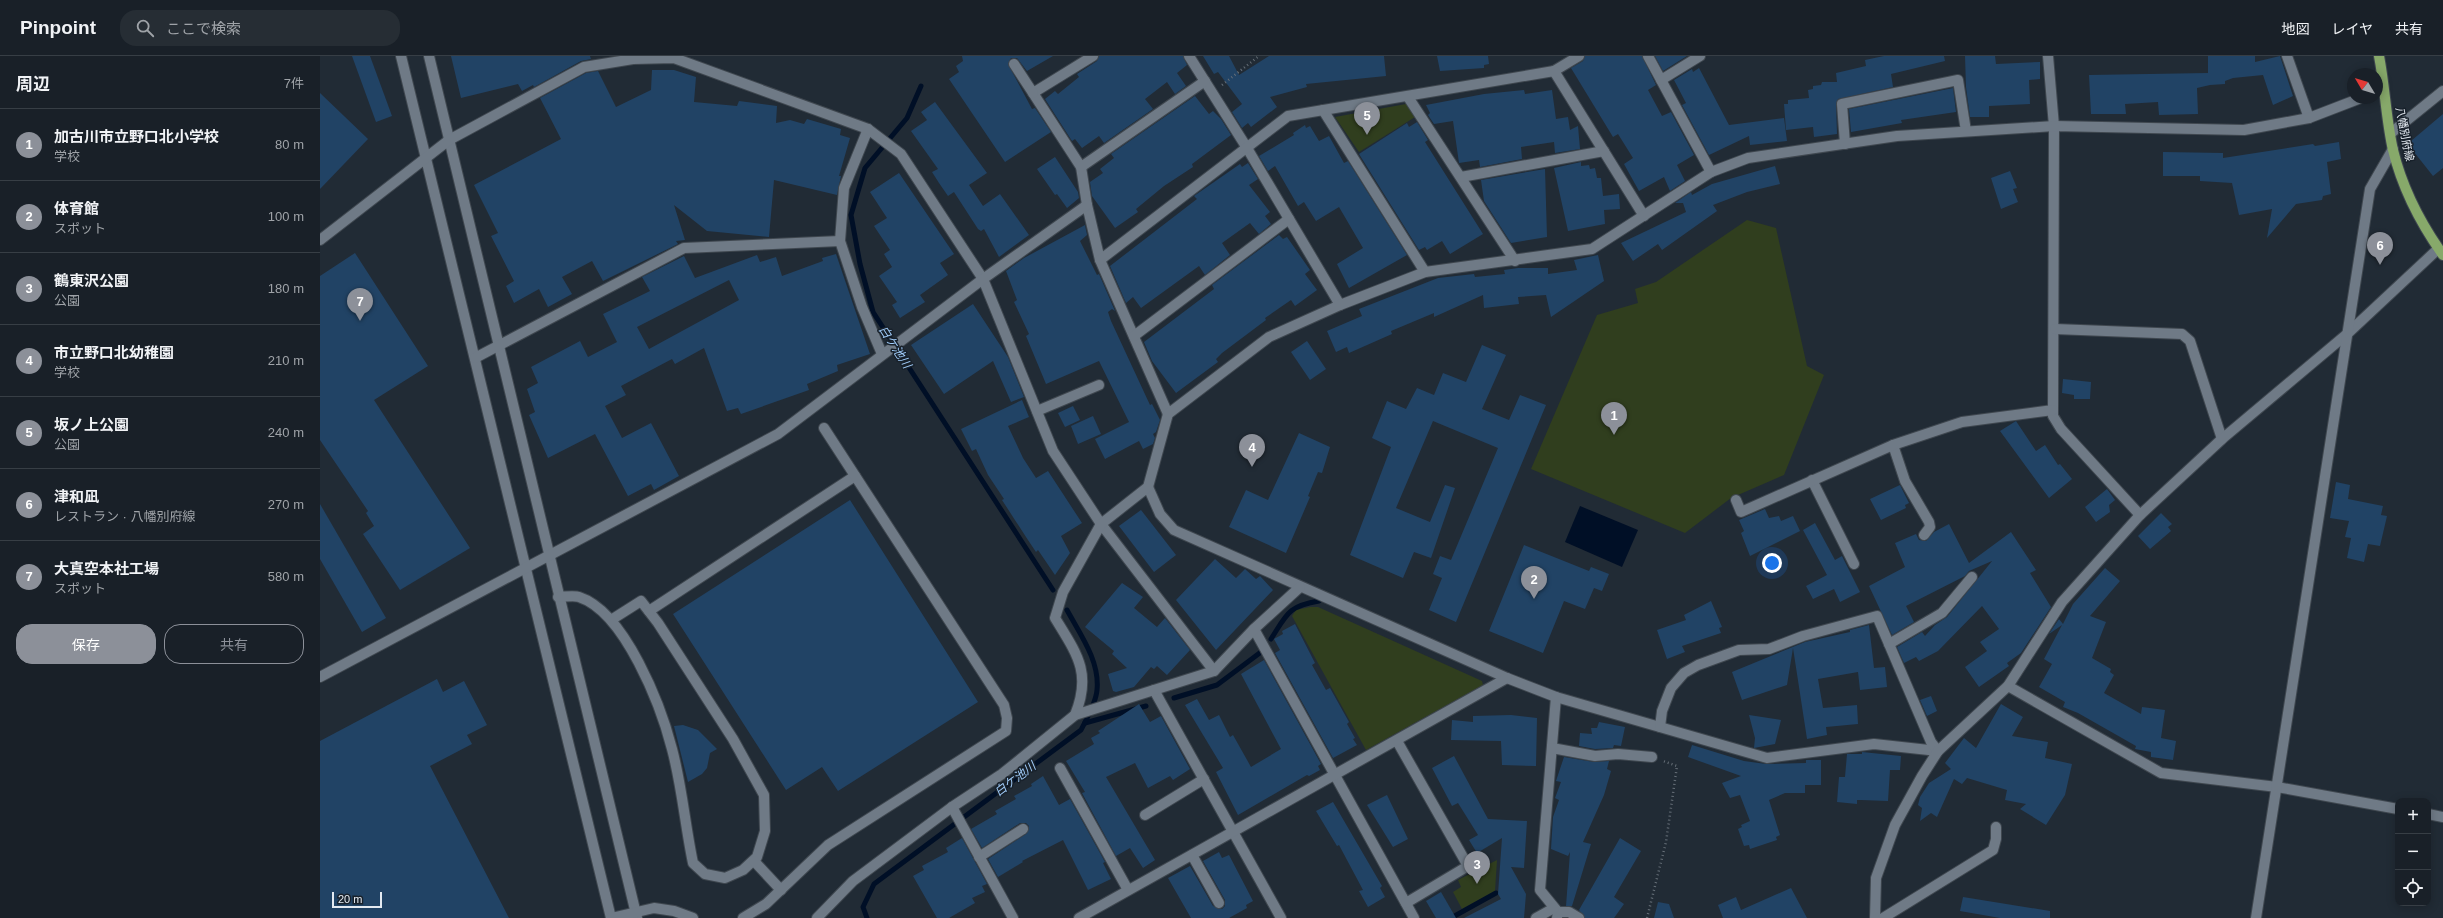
<!DOCTYPE html>
<html lang="ja">
<meta charset="utf-8">
<style>
:root{--surface:#192028;--page:#262d34;--text:#f1f3f6;--muted:#9fa3a8;--line:#373e45;--accent:#8c9099}
body{margin:0;font-family:Arial,"Noto Sans JP",sans-serif;background:var(--page);color:var(--text)}
.controls{position:absolute;right:12px;bottom:12px;display:grid;overflow:hidden;border-radius:8px;box-shadow:0 2px 10px #0003}
.controls button{width:36px;height:36px;display:grid;place-items:center;padding:0;border:0;border-bottom:1px solid var(--line);background:var(--surface);color:var(--text);font:20px sans-serif}
.compass{position:absolute;left:2027px;top:12px;width:36px;height:36px;border-radius:50%;background:var(--surface);box-shadow:0 2px 10px #0003;rotate:308deg}
.scale{position:absolute;left:12px;bottom:10px;width:50px;box-sizing:border-box;padding-left:4px;border:2px solid #e4eaf1;border-top:0;font-size:11px;line-height:14px;white-space:nowrap;color:#e4eaf1;-webkit-text-stroke:3px #18212b;paint-order:stroke}
.you{position:absolute;left:1452px;top:507px;width:14px;height:14px;margin:-10px;border:3px solid #fff;border-radius:50%;background:#1a73e8;box-shadow:0 0 0 6px #1a73e833}
.badge{display:grid;place-items:center;width:26px;height:26px;border-radius:50%;background:var(--accent);color:#fff;font-size:13px;font-weight:700}
.pin{position:absolute;translate:-50% -33px;filter:drop-shadow(0 1px 2px #0008)}
.pin::after{content:'';position:absolute;top:21px;width:14px;height:12px;background:inherit;clip-path:polygon(0 0,100% 0,50% 100%)}
.list{margin:0;padding:0;list-style:none}
h2{display:flex;justify-content:space-between;align-items:center;height:52px;margin:0;padding:0 16px;font-size:17px}
h2 small{font-size:13px;font-weight:400;color:var(--muted)}
.list li{display:grid;grid-template-columns:26px 1fr auto;gap:12px;align-items:center;box-sizing:border-box;height:72px;padding:0 16px;border-top:1px solid var(--line)}
.list b{display:block;font-size:15px;white-space:nowrap}
.list p{margin:0;font-size:13px;white-space:nowrap;color:var(--muted)}
.list em{font-size:13px;font-style:normal;color:var(--muted)}
.actions{display:flex;gap:8px;padding:12px 16px}
.actions a{flex:1;padding:9px 0;border:1px solid var(--accent);border-radius:16px;text-align:center;font-size:14px;color:var(--accent)}
.actions .main{background:var(--accent);color:#fff}
.icon{flex:none;width:22px;height:22px;fill:none;stroke:currentColor;stroke-width:2;stroke-linecap:round;stroke-linejoin:round}
.map{position:relative;flex:none;width:2123px;height:862px;overflow:hidden}
header{display:flex;align-items:center;gap:24px;box-sizing:border-box;height:56px;padding:0 20px;background:var(--surface);border-bottom:1px solid var(--line)}
header strong{font-size:19px}
nav{display:flex;gap:22px;margin-inline-start:auto;font-size:14px}
.search{width:280px;height:36px;background:var(--page);display:flex;align-items:center;gap:10px;box-sizing:border-box;padding:0 14px;border-radius:16px;color:var(--muted);font-size:15px}
main{display:flex}
aside{flex:1;background:var(--surface)}
.map>svg:first-child{display:block}
</style>
<header>
<strong>Pinpoint</strong>
<div class="search"><svg class="icon" aria-label="search" viewBox="0 0 24 24"><circle cx="10" cy="10" r="6"/><path d="M15 15l6 6"/></svg>ここで検索</div>
<nav><a>地図</a><a>レイヤ</a><a>共有</a></nav>
</header>
<main>
<aside>
<h2>周辺<small>7件</small></h2>
<ul class="list">
<li><span class="badge">1</span><div><b>加古川市立野口北小学校</b><p>学校</p></div><em>80 m</em></li>
<li><span class="badge">2</span><div><b>体育館</b><p>スポット</p></div><em>100 m</em></li>
<li><span class="badge">3</span><div><b>鶴東沢公園</b><p>公園</p></div><em>180 m</em></li>
<li><span class="badge">4</span><div><b>市立野口北幼稚園</b><p>学校</p></div><em>210 m</em></li>
<li><span class="badge">5</span><div><b>坂ノ上公園</b><p>公園</p></div><em>240 m</em></li>
<li><span class="badge">6</span><div><b>津和凪</b><p>レストラン · 八幡別府線</p></div><em>270 m</em></li>
<li><span class="badge">7</span><div><b>大真空本社工場</b><p>スポット</p></div><em>580 m</em></li>
</ul>
<div class="actions"><a class="main">保存</a><a>共有</a></div>
</aside>
<div class="map">
<svg width="2123" height="862" viewBox="0 0 2123 862">
<rect width="100%" height="100%" fill="#212b35"/>
<!-- green -->
<g fill="#303e1e">
<polygon points="1086,48 1095,61 1039,96 1015,61"/>
<polygon points="1427,164 1456,172 1487,310 1504,319 1464,419 1411,442 1365,477 1211,413 1277,259 1318,247 1315,233 1336,226"/>
<polygon points="990,551 998,551 1162,625 1163,629 1046,694 972,560 976,554"/>
<polygon points="1177,804 1175,835 1142,853 1133,836 1141,831 1138,824"/>
</g>
<!-- water -->
<polygon fill="#000f26" points="1260,450 1318,474 1302,511 1245,486"/>
<g fill="none" stroke-linecap="round" stroke-linejoin="round">
<!-- stream -->
<g stroke="#000f26" stroke-width="5">
<polyline points="601,30 587,62 545,112 531,159 540,208 553,256 733,534"/>
<path d="M951,583C967,558 968,550 999,545"/>
<polyline points="854,642 897,629 941,596"/>
<polyline points="765,667 826,650"/>
<path d="M547,862L543,851L554,828L761,674C767,662 776,647 777,634C780,605 760,578 747,554"/>
<polyline points="1131,862 1176,837"/>
</g>
</g>
<!-- building -->
<g fill="#214365" fill-rule="evenodd">
<polygon points="32,0 50,0 72,60 56,66"/>
<polygon points="131,0 270,0 271,3 261,5 214,31 213,29 202,35 198,28 141,42"/>
<polygon points="642,0 733,0 707,15 697,2 691,2 688,8 712,53 715,52 731,76 685,106 629,23 639,16 636,10 643,5"/>
<polygon points="779,0 863,0 867,9 857,17 866,30 855,38 847,26 825,43 833,53 784,87 779,80 762,92 755,83 752,85 725,43 735,35 738,38 759,21 757,18 777,5"/>
<polygon points="883,0 909,0 919,19 949,0 1064,0 1066,20 986,28 987,31 950,41 957,51 931,71 928,67 922,72 912,56 922,48 898,16 894,18"/>
<polygon points="1117,0 1168,0 1169,8 1164,9 1164,12 1120,15"/>
<polygon points="1265,0 1322,0 1336,29 1328,34 1342,60 1351,56 1374,99 1357,109 1365,125 1350,135 1344,121 1319,135 1304,108 1313,102 1298,78 1293,81 1251,12 1263,5"/>
<polygon points="1335,0 1367,0 1343,15"/>
<polygon points="1564,0 1624,0 1625,5 1571,18 1573,31 1518,43 1516,48 1517,78 1494,81 1493,71 1466,74 1464,48 1468,48 1468,44 1489,42 1488,34 1493,33 1493,30 1501,29 1502,26 1517,26 1516,17 1546,10 1545,4"/>
<polygon points="1645,0 1675,0 1676,8 1720,6 1720,23 1709,24 1710,48 1669,50 1669,61 1650,61 1646,31"/>
<polygon points="1888,0 1935,0 1935,6 1960,0 1973,40 1953,49 1943,19 1913,22 1905,25 1905,28 1890,29 1877,32 1878,58 1839,59 1838,46 1805,48 1806,58 1771,58 1769,19 1888,17"/>
<polygon points="1379,12 1409,69 1464,62 1467,85 1430,89 1429,80 1389,99 1362,49 1366,47 1354,24 1372,13 1373,16"/>
<polygon points="332,14 354,14 376,21 374,46 417,50 419,45 457,50 456,67 470,64 484,68 487,63 521,73 520,79 530,82 519,120 521,120 517,139 454,124 449,181 387,175 354,149 365,184 356,185 358,188 283,225 272,205 242,221 252,238 228,251 219,233 194,247 186,230 194,225 171,180 178,177 154,129 241,83 220,42 266,17 278,15 296,51 331,34"/>
<polygon points="1633,32 1636,56 1581,64 1582,67 1531,76 1529,53"/>
<polygon points="1204,34 1205,38 1232,34 1236,63 1248,61 1250,74 1258,70 1260,93 1235,97 1234,86 1201,91 1202,103 1160,111 1159,104 1139,107 1133,65 1114,68 1108,59 1110,57 1106,49 1164,38"/>
<polygon points="0,37 48,83 0,133"/>
<polygon points="875,40 889,58 893,55 901,63 911,79 872,108 873,111 844,130 816,153 818,156 795,172 772,140 770,126 783,117 780,113 794,102 791,98"/>
<polygon points="615,46 667,117 649,129 663,150 680,138 709,179 679,201 664,173 661,175 658,173 634,136 628,140 619,127 612,116 618,113 591,75 607,64 601,56"/>
<polygon points="2123,58 2123,112 2113,120 2094,96 2091,85"/>
<polygon points="1097,66 1108,84 1105,86 1163,178 1130,198 1122,185 1107,194 1105,191 1099,194 1039,98 1087,67 1089,71"/>
<polygon points="985,69 986,72 990,70 999,85 1009,80 1024,107 1028,105 1087,199 1029,232 1017,208 1043,192 1019,151 996,165 984,146 978,150 955,110 948,115 939,100 974,79 973,77"/>
<polygon points="2019,86 2021,103 2007,106 2011,138 2003,140 2002,144 1976,148 1947,182 1952,153 1919,159 1912,127 1880,125 1880,120 1843,120 1843,96 1903,97 1903,102 1993,88 1995,90"/>
<polygon points="735,101 758,136 759,142 747,152 737,138 735,139 717,113"/>
<polygon points="1261,106 1261,110 1269,109 1270,113 1275,112 1277,122 1281,122 1283,140 1299,138 1300,153 1284,154 1285,168 1248,175 1234,112"/>
<polygon points="928,107 938,123 929,129 950,156 945,160 951,168 939,178 930,167 902,187 910,199 885,219 879,210 821,252 813,241 806,247 790,210 877,143 874,140 920,108 922,111"/>
<polygon points="1455,110 1460,128 1427,136 1393,149 1397,155 1342,194 1338,188 1313,205 1301,187 1366,156 1363,147 1355,147 1371,136 1372,139 1392,128"/>
<polygon points="1225,113 1227,181 1191,187 1164,145 1161,124"/>
<polygon points="1690,115 1697,132 1693,133 1698,146 1681,153 1671,122"/>
<polygon points="579,117 634,198 620,207 628,219 600,239 605,246 580,262 572,249 577,246 559,220 572,211 564,198 570,194 554,170 567,162 550,136"/>
<polygon points="765,169 767,179 760,185 777,219 779,218 795,255 792,253 788,256 791,265 830,349 832,348 840,364 836,376 833,378 835,382 833,388 823,393 819,385 785,403 775,383 809,366 779,305 726,328 706,280 709,278 694,246 697,244 686,215 704,202"/>
<polygon points="959,179 963,183 967,181 990,214 985,218 997,234 975,250 971,244 945,262 946,264 902,297 896,303 898,306 856,337 832,305 824,286 894,233 892,229"/>
<polygon points="35,197 108,310 54,344 150,492 80,534 43,478 54,470 46,457 48,455 0,384 0,220"/>
<path d="M516,198L550,298L517,309L518,315L487,328L489,334L421,358L418,352L407,355L384,292L355,308L352,303L301,330L306,339L285,350L302,382L331,367L359,420L334,434L331,428L308,440L275,378L228,402L209,359L215,356L207,333L218,327L211,311L260,285L268,301L297,286L283,258L330,235L322,221L364,200L375,222L437,199L440,206L456,201L462,220L503,205L502,202ZM409,224L419,244L329,293L317,271Z"/>
<polygon points="1278,199 1284,225 1231,261 1226,239 1198,241 1199,248 1164,252 1163,239 1114,261 1114,257 1071,275 1072,278 1029,297 1027,291 1016,296 1007,275 1042,260 1039,253 1118,222 1154,218 1155,221 1185,218 1184,214 1198,212 1228,212 1228,218 1257,214 1254,204"/>
<polygon points="653,248 688,301 704,341 691,346 673,305 624,338 591,289"/>
<polygon points="987,285 1006,313 990,324 971,296"/>
<polygon points="1162,289 1186,299 1162,353 1189,364 1200,339 1226,349 1136,566 1109,554 1122,522 1113,518 1120,500 1131,504 1178,392 1113,365 1076,452 1110,466 1125,429 1135,432 1111,502 1094,496 1083,522 1030,499 1071,391 1052,382 1067,345 1086,353 1097,332 1114,339 1123,317 1146,326"/>
<polygon points="1743,323 1771,326 1770,343 1754,343 1754,339 1742,337"/>
<polygon points="702,344 709,361 688,370 703,402 716,422 728,415 762,467 741,480 750,497 735,519 718,494 716,496 706,481 682,444 684,443 668,419 656,393 652,395 641,373"/>
<polygon points="753,350 760,364 745,371 738,357"/>
<polygon points="773,360 781,378 758,388 751,370"/>
<polygon points="1696,365 1716,395 1725,389 1738,409 1740,408 1752,423 1729,442 1680,375"/>
<polygon points="979,377 1010,391 1002,417 998,416 988,440 990,441 966,497 909,471 926,434 948,444"/>
<polygon points="2016,426 2030,429 2028,443 2063,450 2061,459 2067,460 2060,490 2048,488 2044,506 2027,502 2031,482 2025,481 2029,465 2010,462"/>
<polygon points="1580,429 1589,447 1585,449 1586,452 1561,464 1550,443"/>
<polygon points="1787,433 1795,444 1789,449 1790,456 1776,466 1765,451"/>
<polygon points="530,444 658,646 518,735 502,711 466,734 353,558"/>
<polygon points="0,448 66,562 42,576 0,503"/>
<polygon points="1445,453 1449,462 1459,460 1461,465 1473,460 1480,475 1430,500 1421,477 1424,475 1419,464"/>
<polygon points="821,454 856,499 834,516 799,470"/>
<polygon points="1841,457 1852,468 1848,471 1851,475 1830,493 1818,480"/>
<polygon points="1495,467 1515,504 1522,500 1540,536 1520,546 1514,533 1493,543 1486,530 1507,519 1483,474"/>
<polygon points="1629,468 1649,507 1691,476 1716,514 1710,517 1731,551 1701,597 1687,607 1689,610 1659,631 1645,611 1667,595 1660,586 1679,573 1662,550 1618,595 1599,605 1596,601 1584,607 1577,591 1602,576 1605,580 1615,569 1627,561 1672,505 1649,515 1645,520 1586,550 1594,566 1572,579 1549,530 1585,511 1575,487 1596,478 1599,484 1606,485 1614,476"/>
<polygon points="1204,489 1269,515 1271,511 1289,518 1282,535 1274,532 1265,553 1244,545 1223,597 1169,575"/>
<polygon points="895,503 916,522 925,513 936,523 940,520 953,534 896,594 856,544"/>
<polygon points="1785,512 1800,525 1770,560 1786,566 1772,602 1791,613 1790,616 1794,619 1784,637 1821,658 1822,651 1845,654 1841,682 1856,685 1853,704 1831,701 1831,696 1815,693 1816,690 1758,657 1743,651 1745,646 1719,631 1732,608 1724,603 1742,569 1729,578 1739,563 1743,568 1753,548"/>
<polygon points="802,527 823,541 814,552 837,571 845,562 870,594 847,619 837,610 834,613 831,611 814,631 796,636 793,635 788,618 807,612 792,598 794,595 765,571"/>
<polygon points="1391,545 1402,571 1399,572 1401,577 1362,590 1365,596 1347,603 1337,574 1366,564 1364,559"/>
<polygon points="975,568 995,607 992,609 1006,634 1010,632 1029,666 1027,668 1035,682 1033,683 1037,689 1013,702 955,597 960,594 954,583 963,578 962,575"/>
<polygon points="1549,569 1554,612 1565,611 1567,631 1540,634 1538,616 1498,623 1503,652 1537,649 1538,668 1506,671 1507,679 1487,683 1473,592 1467,629 1422,644 1412,616 1485,586 1530,576 1530,574"/>
<polygon points="944,604 1001,708 998,710 1000,714 989,720 987,719 918,759 896,716 903,712 865,649 877,643 889,664 899,659 910,681 913,679 931,711 961,693 921,618"/>
<polygon points="117,623 123,636 144,625 167,669 147,679 152,688 110,710 189,862 0,862 0,685"/>
<polygon points="1611,640 1617,655 1607,660 1600,644"/>
<polygon points="819,648 830,666 841,660 870,713 853,724 850,720 828,732 815,707 786,721 835,804 823,812 810,792 796,800 762,737 765,736 746,705 774,688 771,682 780,677 778,675"/>
<polygon points="1681,648 1703,661 1692,680 1728,686 1725,702 1752,708 1745,739 1726,769 1700,753 1706,748 1685,744 1687,734 1647,722 1642,728 1634,723 1617,761 1611,757 1600,765 1602,752 1598,749 1600,741 1609,727 1631,713 1625,707 1644,682 1656,692"/>
<polygon points="1191,659 1217,662 1216,710 1182,709 1181,685 1131,684 1132,664 1153,666 1153,660"/>
<polygon points="1429,659 1461,664 1455,688 1434,692 1435,682"/>
<polygon points="1279,666 1305,671 1301,690 1294,689 1293,692 1275,693 1259,690 1260,677 1272,678 1271,672 1277,672"/>
<polygon points="363,669 378,674 397,693 390,697 387,712 382,718 368,726 354,670"/>
<polygon points="1372,689 1424,705 1446,708 1486,707 1486,704 1501,704 1501,729 1485,729 1485,737 1465,737 1449,744 1460,779 1456,781 1457,784 1430,793 1429,789 1424,790 1418,773 1422,771 1421,769 1430,765 1420,739 1410,742 1402,727 1421,720 1368,701"/>
<polygon points="1542,696 1581,700 1580,714 1570,714 1568,745 1541,744 1537,744 1537,748 1517,746 1519,721 1525,721 1527,698 1542,698"/>
<polygon points="1134,700 1168,763 1207,765 1204,812 1191,811 1206,838 1204,862 1144,862 1181,843 1178,838 1182,782 1157,797 1149,784 1158,779 1138,747 1132,750 1112,712"/>
<polygon points="1244,701 1274,706 1289,705 1287,713 1291,715 1284,739 1263,786 1271,788 1252,850 1246,850 1250,796 1248,800 1231,793 1233,761 1239,744 1235,742 1241,726 1236,725"/>
<polygon points="723,720 739,749 750,743 785,806 783,807 791,823 768,834 743,784 702,805 703,806 678,821 668,803 706,778 709,770 706,767 700,767 662,792 651,773 677,758 675,755 696,743 694,740 712,730 711,728"/>
<polygon points="1067,739 1088,783 1073,791 1047,749"/>
<polygon points="1013,746 1062,830 1060,832 1065,841 1048,851 1039,835 1043,834 1019,789 1017,790 996,755"/>
<polygon points="642,782 667,828 662,830 665,836 652,842 655,847 629,862 617,862 593,820 604,814 602,810 628,796 626,792"/>
<polygon points="1300,782 1321,795 1294,841 1304,848 1294,862 1265,862 1259,854"/>
<polygon points="899,796 902,802 909,799 933,845 926,849 927,852 909,862 871,862 848,822 870,810 893,850 902,853 905,850 905,844 883,805"/>
<polygon points="1471,832 1487,862 1403,862 1398,849 1416,841 1421,854"/>
<polygon points="1121,836 1136,862 1116,862 1106,845"/>
<polygon points="1643,841 1730,855 1730,862 1680,862 1640,855"/>
<polygon points="1338,846 1349,848 1354,862 1334,862"/>
</g>
<g fill="none" stroke-linecap="round" stroke-linejoin="round">
<defs>
<g id="minor">
<polyline points="81,0 291,862"/>
<polyline points="109,0 317,862"/>
<polyline points="773,0 713,37 761,111 767,149 780,204 848,358"/>
<polyline points="869,0 927,92 1020,249"/>
<polyline points="1328,0 1391,116"/>
<polyline points="1728,0 1734,70 1733,360 1741,373 1820,459"/>
<polyline points="1967,0 1989,62"/>
<polyline points="694,8 713,37"/>
<polyline points="1234,15 1259,0"/>
<polyline points="1341,24 1380,0"/>
<polyline points="1088,41 1195,205"/>
<polyline points="1003,54 1105,216"/>
<polyline points="548,73 524,132 520,185 542,251 562,298"/>
<polyline points="2071,77 2123,35"/>
<polyline points="1525,88 1522,48 1638,24 1646,75"/>
<polyline points="761,111 885,25"/>
<polyline points="1141,121 1284,95"/>
<polyline points="0,184 129,84 264,11 313,3 354,2 548,73 581,98 663,223 733,395 781,468 894,615"/>
<polyline points="780,204 968,60 1234,15 1324,160"/>
<polyline points="1735,273 1862,278 1870,285 1902,383"/>
<polyline points="814,280 969,163"/>
<polyline points="155,302 364,192 520,185"/>
<polyline points="717,355 779,329"/>
<polyline points="1573,389 1585,425 1609,466 1610,471 1604,479"/>
<polyline points="1492,424 1534,508"/>
<polyline points="828,431 840,458 854,474 1187,622 1236,641 1447,702 1554,688 1618,695"/>
<polyline points="1416,444 1421,456 1573,389 1642,366 1733,354"/>
<path d="M238,541C244,541 254,539 259,541C305,556 341,650 352,693C362,730 365,769 373,807L385,818L405,822L423,814L437,801L445,775L444,739L413,683L338,567L321,545L291,564"/>
<polyline points="329,555 535,420"/>
<polyline points="934,573 1094,862"/>
<polyline points="1569,588 1622,557 1652,521"/>
<polyline points="0,621 458,378 663,223 767,149"/>
<polyline points="1688,630 1841,717 1957,731 2078,753"/>
<polyline points="834,634 961,862"/>
<polyline points="1236,641 1220,834 1238,856 1237,862"/>
<path d="M755,659C772,617 757,598 735,562L743,536L781,468L828,431L848,358L949,281L1020,249L1105,216L1272,193L1391,116L1428,102L1577,80L1734,70L1924,74L1989,62L2041,42"/>
<polyline points="1340,671 1342,655 1351,632 1364,617 1378,609 1419,594 1449,593 1483,580 1557,560 1611,686 1618,695"/>
<polyline points="1077,685 1148,810 1086,847"/>
<polyline points="1232,692 1275,700 1298,698 1332,701"/>
<polyline points="740,712 808,834"/>
<polyline points="632,751 693,862"/>
<polyline points="2108,758 2123,761"/>
<polyline points="825,759 884,723"/>
<polyline points="872,799 899,847"/>
<polyline points="659,801 703,773"/>
<polyline points="434,805 461,834"/>
<polyline points="1238,856 1249,856 1259,862"/>
<polyline points="291,862 334,852 354,855 373,862"/>
<polyline points="423,862 446,848 508,789 686,675 687,662 684,649 504,372"/>
<polyline points="497,862 533,825 632,751 682,718 755,659 894,615 934,573 980,531"/>
<polyline points="759,862 1187,622"/>
<polyline points="1216,862 1234,852"/>
<polyline points="1555,862 1556,822 1575,769 1602,720 1618,695 1688,630 1742,546 1820,459 1902,383 2027,278 2118,193"/>
<polyline points="1563,862 1673,794 1676,783 1676,771"/>
<polyline points="1936,862 2050,133 2073,93"/>
</g>
<path id="major" d="M2059,0C2065,31 2066,63 2073,94C2082,131 2101,168 2123,199"/>
</defs>
<!-- minor casing -->
<use href="#minor" stroke="#3f474f" stroke-width="12"/>
<!-- major casing -->
<use href="#major" stroke="#3f474f" stroke-width="12"/>
<!-- path -->
<g stroke="#666f78" stroke-width="2.5" stroke-dasharray="1 3" stroke-linecap="butt">
<polyline points="902,29 939,0"/>
<polyline points="1327,862 1346,786 1357,710 1343,705"/>
</g>
<!-- minor -->
<use href="#minor" stroke="#6f7a86" stroke-width="10"/>
<!-- major -->
<use href="#major" stroke="#87a96a" stroke-width="10"/>
</g>
<g text-anchor="middle" stroke-width="3" stroke-linejoin="round" paint-order="stroke">
<!-- street labels -->
<g font-size="11" fill="#e4eaf1" stroke="#18212b">
<text transform="translate(2085 78) rotate(79)" y="4">八幡別府線</text>
</g>
<!-- water labels -->
<g font-size="12" font-style="italic" fill="#a1cdfb" stroke="#18212b">
<text transform="translate(575 291) rotate(57)" y="4">白ケ池川</text>
<text transform="translate(695 723) rotate(-37)" y="4">白ケ池川</text>
</g>
</g>
</svg>
<div class="controls">
<button>+</button>
<button>−</button>
<button><svg class="icon" aria-label="locate" viewBox="0 0 24 24"><circle cx="12" cy="12" r="6"/><path d="M12 2v4M12 18v4M2 12h4M18 12h4"/></svg></button>
</div>
<svg class="compass" viewBox="-18 -18 36 36"><path d="M0-13l5 13h-10z" fill="#e53935"/><path d="M0 13l5-13h-10z" fill="#9fa3a8"/></svg>
<div class="scale">20 m</div>
<div class="you"></div>
<div class="pin badge" style="left:1294px;top:379px">1</div>
<div class="pin badge" style="left:1214px;top:543px">2</div>
<div class="pin badge" style="left:1157px;top:828px">3</div>
<div class="pin badge" style="left:932px;top:411px">4</div>
<div class="pin badge" style="left:1047px;top:79px">5</div>
<div class="pin badge" style="left:2060px;top:209px">6</div>
<div class="pin badge" style="left:40px;top:265px">7</div>
</div>
</main>
